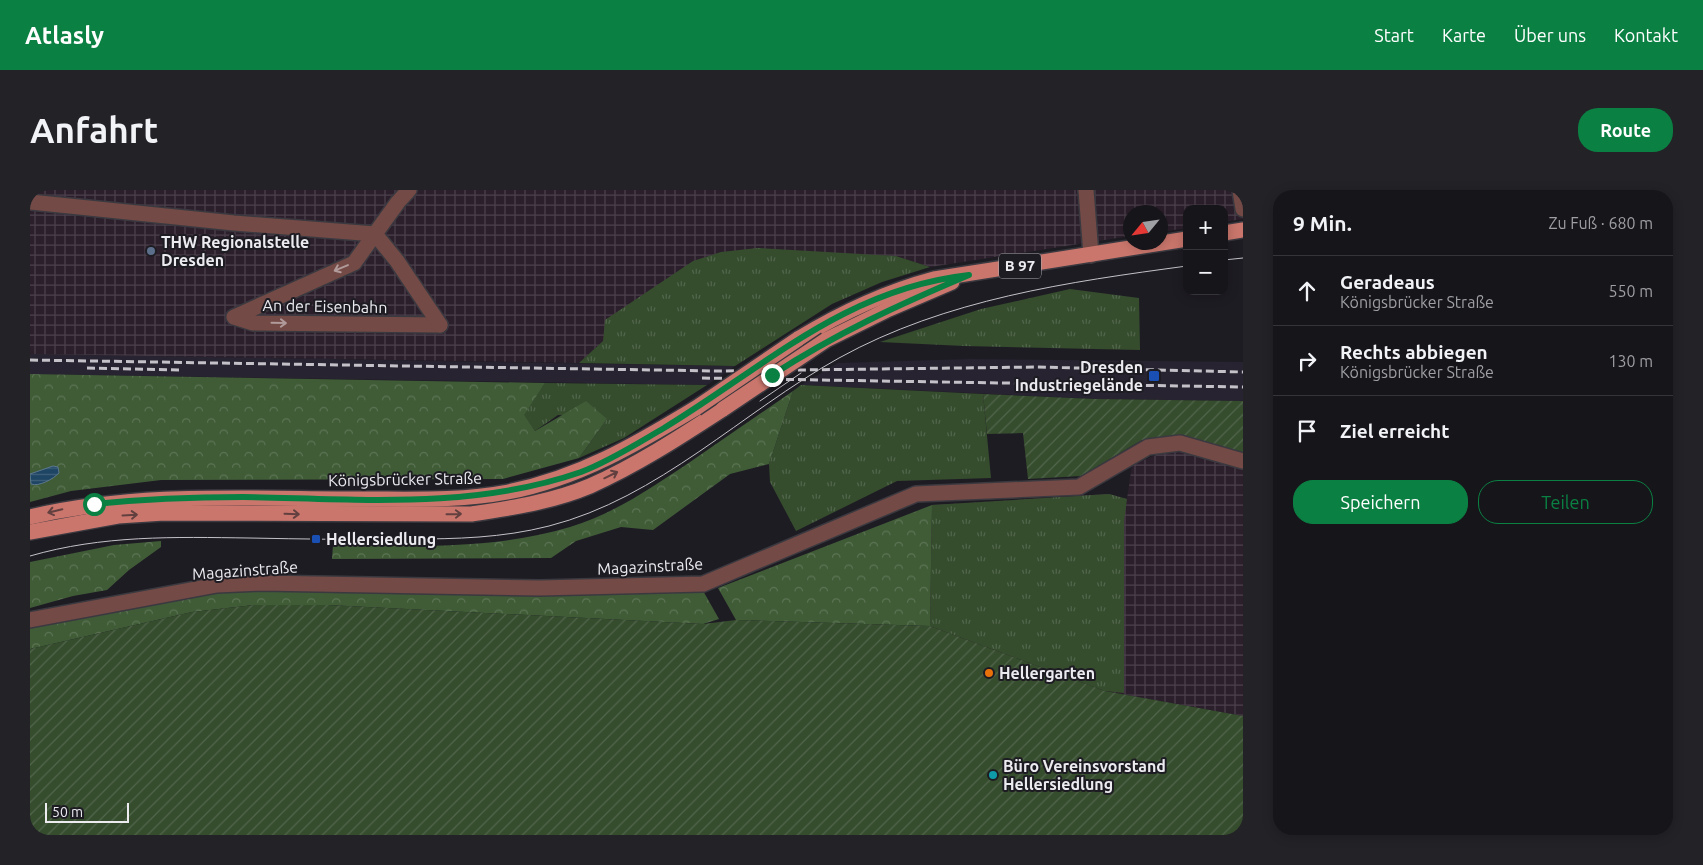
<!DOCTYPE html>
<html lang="de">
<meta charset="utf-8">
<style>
:root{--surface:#16151a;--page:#232227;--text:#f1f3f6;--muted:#9e9fa2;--line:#353439;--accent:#0b8043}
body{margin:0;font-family:Ubuntu,sans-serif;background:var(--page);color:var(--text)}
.controls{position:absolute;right:15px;top:15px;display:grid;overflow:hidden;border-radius:10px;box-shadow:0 2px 12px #0003}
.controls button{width:45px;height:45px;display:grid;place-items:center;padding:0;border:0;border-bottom:1px solid var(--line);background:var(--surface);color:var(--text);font:25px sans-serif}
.compass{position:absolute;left:1093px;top:15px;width:45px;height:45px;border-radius:50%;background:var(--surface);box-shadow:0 2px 12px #0003;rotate:241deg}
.scale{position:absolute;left:15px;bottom:12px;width:84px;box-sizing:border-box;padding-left:5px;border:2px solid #ecebf0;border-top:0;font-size:14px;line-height:18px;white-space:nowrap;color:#ecebf0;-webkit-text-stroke:4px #1e1c23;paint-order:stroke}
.stop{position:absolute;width:15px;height:15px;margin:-11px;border:4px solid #0b8043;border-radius:50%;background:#fff}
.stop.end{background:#0b8043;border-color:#fff;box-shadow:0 1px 5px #0008}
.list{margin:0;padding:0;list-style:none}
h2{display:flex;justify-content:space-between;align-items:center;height:65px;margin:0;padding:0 20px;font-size:21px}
h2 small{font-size:16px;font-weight:400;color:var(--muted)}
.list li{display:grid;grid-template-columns:32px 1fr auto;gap:15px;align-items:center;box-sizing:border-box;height:70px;padding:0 20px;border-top:1px solid var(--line)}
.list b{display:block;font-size:19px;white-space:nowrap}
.list p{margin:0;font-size:16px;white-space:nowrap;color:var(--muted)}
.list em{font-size:16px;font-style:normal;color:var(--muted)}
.actions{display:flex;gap:10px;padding:15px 20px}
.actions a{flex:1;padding:11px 0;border:1px solid var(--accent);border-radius:20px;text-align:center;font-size:18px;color:var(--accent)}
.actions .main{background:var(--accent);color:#fff}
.icon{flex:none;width:28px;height:28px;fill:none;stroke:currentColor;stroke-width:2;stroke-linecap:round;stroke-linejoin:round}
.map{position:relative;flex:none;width:1213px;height:645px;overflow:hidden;border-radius:20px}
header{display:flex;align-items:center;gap:30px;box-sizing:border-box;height:70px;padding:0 25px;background:var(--accent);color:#fff}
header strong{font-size:24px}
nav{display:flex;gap:28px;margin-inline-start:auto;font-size:18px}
.intro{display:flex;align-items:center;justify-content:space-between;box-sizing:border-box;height:120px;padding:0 30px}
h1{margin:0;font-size:35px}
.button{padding:12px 22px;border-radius:20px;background:var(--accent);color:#fff;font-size:18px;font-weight:700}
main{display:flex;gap:30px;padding:0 30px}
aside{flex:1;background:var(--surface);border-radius:20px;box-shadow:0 2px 12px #0003}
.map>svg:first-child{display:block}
</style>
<header>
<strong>Atlasly</strong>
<nav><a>Start</a><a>Karte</a><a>Über uns</a><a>Kontakt</a></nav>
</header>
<div class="intro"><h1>Anfahrt</h1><a class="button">Route</a></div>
<main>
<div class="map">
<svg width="1213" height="645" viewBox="0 0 1213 645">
<defs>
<pattern id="industrial-grid" width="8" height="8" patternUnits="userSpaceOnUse" patternTransform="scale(1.25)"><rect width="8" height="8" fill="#2c1f2c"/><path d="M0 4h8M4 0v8" fill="none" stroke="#4b404b"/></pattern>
<pattern id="grass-tufts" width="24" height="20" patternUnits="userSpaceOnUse" patternTransform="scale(1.25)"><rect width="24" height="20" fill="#354c2d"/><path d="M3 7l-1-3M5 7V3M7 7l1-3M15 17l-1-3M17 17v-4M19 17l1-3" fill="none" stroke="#52664c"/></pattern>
<pattern id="forest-crowns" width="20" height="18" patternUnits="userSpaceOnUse" patternTransform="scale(1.25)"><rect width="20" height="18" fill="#405c37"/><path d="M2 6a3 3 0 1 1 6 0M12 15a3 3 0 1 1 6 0" fill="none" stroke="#5c7454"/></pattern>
<pattern id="garden-furrows" width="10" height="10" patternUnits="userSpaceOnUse" patternTransform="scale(1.25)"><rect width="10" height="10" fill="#354c2d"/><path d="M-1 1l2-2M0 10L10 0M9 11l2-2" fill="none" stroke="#52664c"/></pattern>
<pattern id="water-rules" width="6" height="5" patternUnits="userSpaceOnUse" patternTransform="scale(1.25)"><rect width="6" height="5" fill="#1e4563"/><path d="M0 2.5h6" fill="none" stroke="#3f607a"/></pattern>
</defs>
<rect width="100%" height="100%" fill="#1e1c23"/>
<!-- built -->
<g fill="#272330">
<polygon points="0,164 705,176 677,195 0,184"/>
<polygon points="940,169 1213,172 1213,211 1065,209 771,195 808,173"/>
</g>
<!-- industrial -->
<g fill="url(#industrial-grid)">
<polygon points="0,0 1213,0 1213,29 1194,32 1194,19 1157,19 1157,38 1131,42 1130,22 1100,22 1100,46 900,77 866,66 819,65 574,151 549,173 0,164"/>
<polygon points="1136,261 1155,261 1213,279 1213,526 1075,501 900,436 902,315 1079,304 1097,309 1102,275"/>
</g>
<!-- grass -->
<g fill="url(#grass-tufts)">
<polygon points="728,58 866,66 900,77 852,92 802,114 705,176 549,173 573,151 575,130 663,71 691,62"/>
<polygon points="1040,99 1109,108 1110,160 934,156 850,152 951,119"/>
<polygon points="515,193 677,195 594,248 549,268 577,229 528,225 505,241 493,225"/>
<polygon points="771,195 953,204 961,288 867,291 766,341 740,292 739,274 763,201"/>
<polygon points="1079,304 1097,309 1094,331 1094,503 1075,501 900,436 902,315"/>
</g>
<!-- forest -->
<g fill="url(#forest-crowns)">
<polygon points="0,184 515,193 494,225 505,241 556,211 577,229 549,268 473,289 131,290 41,301 0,312"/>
<path d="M763,201L739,274L700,284L623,340L591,337L546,351L521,368L302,369L303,355C382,356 463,360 540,337C586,323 624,296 663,270C696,247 730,224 763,201Z"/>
<polygon points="902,315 900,436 706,430 688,398"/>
<polygon points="131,351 131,357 99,380 77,400 43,406 0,418 0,372 84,355"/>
<polygon points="183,399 672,399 689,429 673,434 298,415 224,415 162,422 0,459 0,432"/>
</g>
<!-- garden -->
<g fill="url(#garden-furrows)">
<polygon points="953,204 1065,209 1213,211 1213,262 1154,248 1112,250 1051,286 998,289 993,243 957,244"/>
<polygon points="224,415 298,415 673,434 706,430 900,436 1075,501 1213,526 1213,645 0,645 0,459 162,422"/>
</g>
<!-- water -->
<path fill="url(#water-rules)" stroke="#5c778d" d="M23,276L28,277L29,283C23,289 9,297 1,294L0,284Z"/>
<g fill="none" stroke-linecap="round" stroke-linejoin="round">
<defs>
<g id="minor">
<polyline points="379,0 368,12 324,73 204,127 223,133 410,135"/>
<polyline points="1056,0 1061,65"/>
<polyline points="1210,0 1213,19"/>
<polyline points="0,12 204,33 345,44 367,71 410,135"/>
<polyline points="0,430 187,395 232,393 510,398 673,394 886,304 1049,297 1118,257 1150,253 1213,271"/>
</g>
<g id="major">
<polyline points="1194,43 1213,40"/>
<path d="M768,149C811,123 855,102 904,89L1157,49"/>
<polyline points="796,150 859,119 922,92"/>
<path d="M0,327C110,301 222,309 335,309C382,309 431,311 478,302C549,288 605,255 666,218"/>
<path d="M0,342L88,326L134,323L441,324C481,318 522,312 560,296C607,275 650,247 693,219"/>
</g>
</defs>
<!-- minor casing -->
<use href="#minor" stroke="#3b3940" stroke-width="18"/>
<!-- major casing -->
<use href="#major" stroke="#3b3940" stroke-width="18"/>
<!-- minor -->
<use href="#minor" stroke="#734a45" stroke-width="15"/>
<!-- major -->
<use href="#major" stroke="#ca766c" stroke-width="15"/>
<!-- tram -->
<g stroke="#c4c2c8" stroke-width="1">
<polyline points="1194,70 1213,68"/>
<polyline points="730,211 771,183"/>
<path d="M0,366C72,345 145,347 219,348C272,349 325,350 379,349C426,349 472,348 519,336C629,308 712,222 809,168C916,109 1038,92 1157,76"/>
</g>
<!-- rail -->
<g stroke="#c4c2c8" stroke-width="3" stroke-dasharray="8 4" stroke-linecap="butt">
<polyline points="0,170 687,181 1006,177 1213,182"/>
<polyline points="57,178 150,180"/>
<polyline points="672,188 1213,197"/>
</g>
<defs>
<g id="major-bridge">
<polyline points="666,218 768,149"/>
<polyline points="693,219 796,150"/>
</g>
</defs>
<!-- major-bridge casing -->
<use href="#major-bridge" stroke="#3b3940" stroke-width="18" stroke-linecap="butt"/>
<!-- major-bridge -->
<use href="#major-bridge" stroke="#ca766c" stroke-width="15"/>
</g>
<!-- one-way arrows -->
<defs><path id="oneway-shaft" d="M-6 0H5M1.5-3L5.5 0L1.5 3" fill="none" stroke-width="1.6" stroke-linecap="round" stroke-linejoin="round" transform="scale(1.25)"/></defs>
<g stroke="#b09a9a">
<use href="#oneway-shaft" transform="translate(311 78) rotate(157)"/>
<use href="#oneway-shaft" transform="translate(249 133) rotate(1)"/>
</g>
<g stroke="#634040">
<use href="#oneway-shaft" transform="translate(581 285) rotate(-26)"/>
<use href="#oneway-shaft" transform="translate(25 321) rotate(167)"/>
<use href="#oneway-shaft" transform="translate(262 324) rotate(2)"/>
<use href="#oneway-shaft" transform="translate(424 324) rotate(-1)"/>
<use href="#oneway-shaft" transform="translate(100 325) rotate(-3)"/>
</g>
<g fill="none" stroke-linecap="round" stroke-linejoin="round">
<!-- route -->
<path stroke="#0b8043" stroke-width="6" d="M64,314C114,309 163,307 213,307C327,309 442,320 551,282C580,271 608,253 634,238C736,176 815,99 939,85C868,115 807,143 742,185"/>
</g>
<!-- markers -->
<circle fill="#5c6f8a" stroke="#1e1c23" stroke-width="2" cx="121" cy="61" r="5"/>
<g fill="#1a4fb4" stroke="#1e1c23" stroke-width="2">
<rect x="1118" y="180" width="12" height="12" rx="2.5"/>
<rect x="281" y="344" width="10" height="10" rx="2.5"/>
</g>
<circle fill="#e8710a" stroke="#1e1c23" stroke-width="2" cx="959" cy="483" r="5"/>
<circle fill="#0f9aa8" stroke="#1e1c23" stroke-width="2" cx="963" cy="585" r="5"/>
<g text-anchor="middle" stroke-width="4" stroke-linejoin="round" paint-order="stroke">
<!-- shield labels -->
<rect fill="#1e1c23" stroke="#aeadb2" stroke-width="1" x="969" y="63.5" width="42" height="25" rx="4"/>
<g font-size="15" font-weight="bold" fill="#ecebf0">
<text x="990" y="81">B 97</text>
</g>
<!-- poi labels -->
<g font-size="16" font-weight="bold" fill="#ecebf0" stroke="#1e1c23" text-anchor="start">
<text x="131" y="58">THW Regionalstelle<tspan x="131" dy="18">Dresden</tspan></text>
<text x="1113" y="183" text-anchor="end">Dresden<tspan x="1113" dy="18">Industriegelände</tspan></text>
<text x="296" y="355">Hellersiedlung</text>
<text x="969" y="489">Hellergarten</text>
<text x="973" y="582">Büro Vereinsvorstand<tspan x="973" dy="18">Hellersiedlung</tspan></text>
</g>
<!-- street labels -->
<g font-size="16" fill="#ecebf0" stroke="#1e1c23">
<text transform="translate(295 116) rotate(1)" y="6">An der Eisenbahn</text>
<text transform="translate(375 289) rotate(-1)" y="6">Königsbrücker Straße</text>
<text transform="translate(620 376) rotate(-3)" y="6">Magazinstraße</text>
<text transform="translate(215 380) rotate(-4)" y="6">Magazinstraße</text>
</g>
</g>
</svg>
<div class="controls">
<button>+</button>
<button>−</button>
</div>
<svg class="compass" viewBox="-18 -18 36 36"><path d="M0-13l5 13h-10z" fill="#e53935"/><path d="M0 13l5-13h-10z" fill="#9e9fa2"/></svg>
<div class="scale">50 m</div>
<div class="stop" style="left:64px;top:314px"></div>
<div class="stop end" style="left:742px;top:185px"></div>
</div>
<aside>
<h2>9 Min.<small>Zu Fuß · 680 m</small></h2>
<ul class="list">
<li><svg class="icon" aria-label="ahead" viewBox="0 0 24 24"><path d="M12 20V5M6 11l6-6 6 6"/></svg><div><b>Geradeaus</b><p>Königsbrücker Straße</p></div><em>550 m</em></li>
<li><svg class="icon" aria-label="right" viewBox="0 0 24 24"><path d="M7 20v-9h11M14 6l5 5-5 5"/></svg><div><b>Rechts abbiegen</b><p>Königsbrücker Straße</p></div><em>130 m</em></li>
<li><svg class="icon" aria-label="arrive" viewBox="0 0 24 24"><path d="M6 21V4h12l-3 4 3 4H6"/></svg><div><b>Ziel erreicht</b></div></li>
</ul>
<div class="actions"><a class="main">Speichern</a><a>Teilen</a></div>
</aside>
</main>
